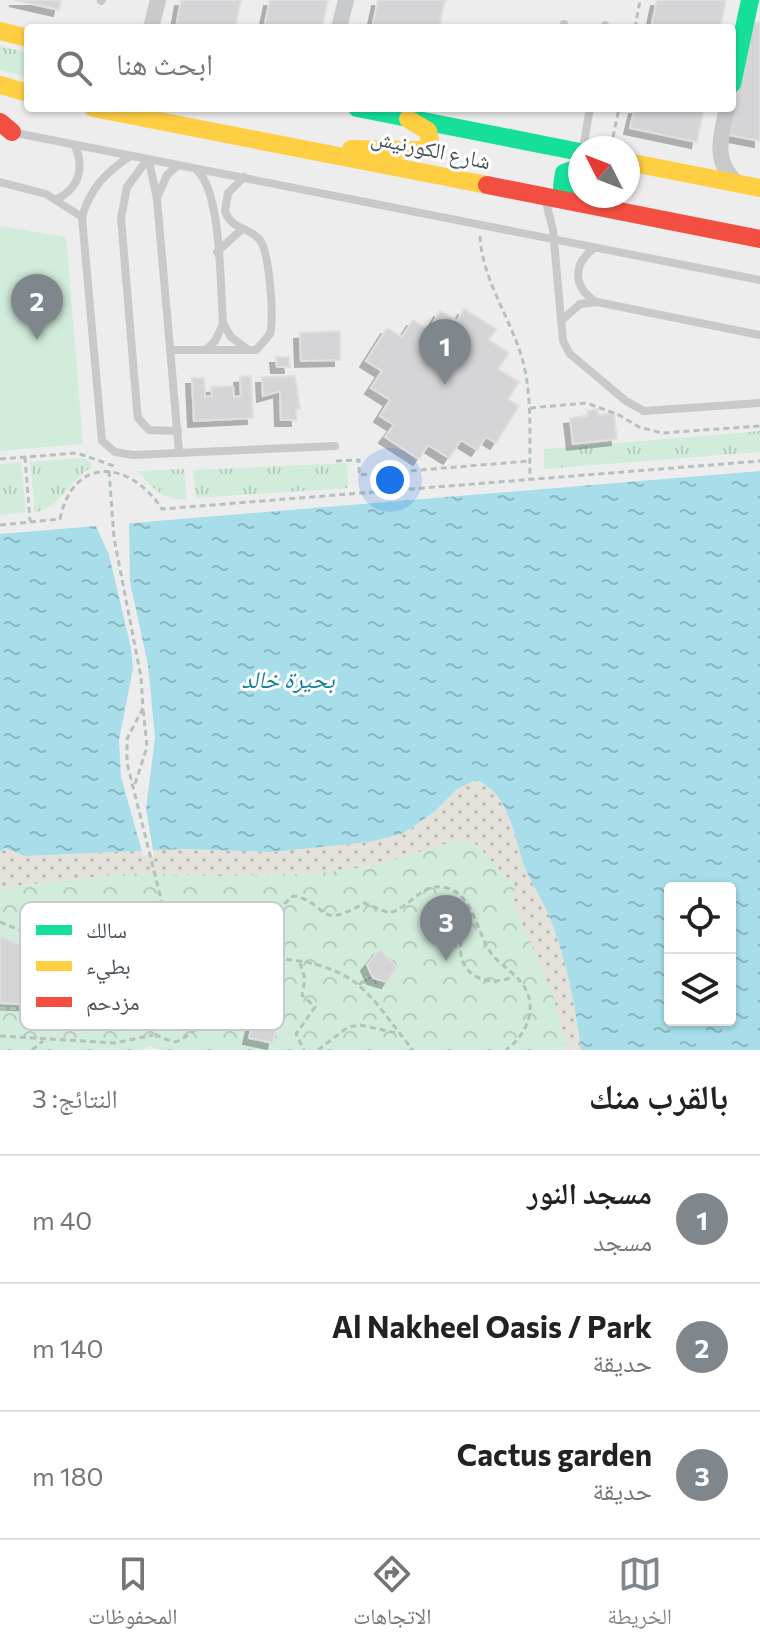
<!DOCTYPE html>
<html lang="ar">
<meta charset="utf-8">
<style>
:root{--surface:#fff;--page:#f6f6f6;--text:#222;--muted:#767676;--line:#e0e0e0;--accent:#80878c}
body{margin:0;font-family:Commissioner,"Noto Naskh Arabic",sans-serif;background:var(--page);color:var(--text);direction:rtl}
.controls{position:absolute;right:24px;bottom:24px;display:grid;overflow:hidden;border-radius:8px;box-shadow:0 2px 6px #0004}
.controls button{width:72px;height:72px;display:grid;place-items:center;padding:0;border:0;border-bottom:2px solid var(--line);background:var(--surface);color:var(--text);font:40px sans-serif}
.compass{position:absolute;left:568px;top:136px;width:72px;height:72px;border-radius:50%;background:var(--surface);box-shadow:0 2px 6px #0004;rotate:312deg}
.you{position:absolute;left:390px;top:480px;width:28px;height:28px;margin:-20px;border:6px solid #fff;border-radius:50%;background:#1a73e8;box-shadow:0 0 0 12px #1a73e833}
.badge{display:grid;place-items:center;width:52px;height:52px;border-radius:50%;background:var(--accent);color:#fff;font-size:26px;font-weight:700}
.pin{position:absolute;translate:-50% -66px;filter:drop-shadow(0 2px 4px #0008)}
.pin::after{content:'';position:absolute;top:42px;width:28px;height:24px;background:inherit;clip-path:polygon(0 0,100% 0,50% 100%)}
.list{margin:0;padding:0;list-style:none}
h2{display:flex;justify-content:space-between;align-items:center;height:104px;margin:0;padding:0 32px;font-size:34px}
h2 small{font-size:26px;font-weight:400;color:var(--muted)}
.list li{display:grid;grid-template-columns:52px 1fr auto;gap:24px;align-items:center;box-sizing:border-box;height:128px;padding:0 32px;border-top:2px solid var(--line)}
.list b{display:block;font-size:30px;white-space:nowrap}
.list p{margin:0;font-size:26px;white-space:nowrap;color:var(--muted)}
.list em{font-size:26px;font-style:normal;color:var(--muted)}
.icon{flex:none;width:44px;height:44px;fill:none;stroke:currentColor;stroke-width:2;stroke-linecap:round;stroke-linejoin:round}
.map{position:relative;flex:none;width:760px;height:1050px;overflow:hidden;direction:ltr}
.search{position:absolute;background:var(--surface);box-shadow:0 2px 6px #0004;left:24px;right:24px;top:24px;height:88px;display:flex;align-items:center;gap:20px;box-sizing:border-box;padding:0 28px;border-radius:8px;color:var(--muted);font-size:30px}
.sheet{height:488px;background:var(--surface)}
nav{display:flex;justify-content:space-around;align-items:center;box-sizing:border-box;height:112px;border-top:2px solid var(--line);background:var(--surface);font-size:22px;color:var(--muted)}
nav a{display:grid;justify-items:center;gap:4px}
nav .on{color:var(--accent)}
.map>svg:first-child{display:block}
</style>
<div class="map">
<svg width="760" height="1050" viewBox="0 0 760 1050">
<defs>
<pattern id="grass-tufts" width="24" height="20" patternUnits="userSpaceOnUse" patternTransform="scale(2)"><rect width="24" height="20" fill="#d1ecdb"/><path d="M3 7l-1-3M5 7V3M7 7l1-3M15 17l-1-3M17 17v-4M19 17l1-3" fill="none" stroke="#b5ccbe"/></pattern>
<pattern id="forest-crowns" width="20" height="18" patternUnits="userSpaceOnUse" patternTransform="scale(2)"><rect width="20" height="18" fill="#d1ecdb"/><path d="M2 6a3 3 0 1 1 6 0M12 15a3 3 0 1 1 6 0" fill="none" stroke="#b5ccbe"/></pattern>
<pattern id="sand-dots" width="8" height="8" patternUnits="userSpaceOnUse" patternTransform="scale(2)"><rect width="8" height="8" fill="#e5e2dc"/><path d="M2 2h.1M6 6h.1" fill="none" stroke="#bbbab5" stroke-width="1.8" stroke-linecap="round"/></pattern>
<pattern id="water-ripples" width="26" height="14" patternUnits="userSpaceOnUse" patternTransform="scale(2)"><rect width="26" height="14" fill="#a7deea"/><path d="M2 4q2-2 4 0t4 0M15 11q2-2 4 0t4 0" fill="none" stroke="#8ab6c0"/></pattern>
<filter id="shadow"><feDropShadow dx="-6" dy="6" stdDeviation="0" flood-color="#0004"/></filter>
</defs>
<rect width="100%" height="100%" fill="#eeeded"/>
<!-- grass -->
<g fill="url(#grass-tufts)">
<polygon points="0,46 28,53 28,77 0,70"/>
<polygon points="760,431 760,452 544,469 544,449"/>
<path d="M80,458L88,460L93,467C69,478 61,509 35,512L30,462Z"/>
<polygon points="21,462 26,512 0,515 0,464"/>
<polygon points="347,463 348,488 196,498 193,470"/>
<path d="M184,469L187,499C162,502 153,487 137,471Z"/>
</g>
<!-- forest -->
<polygon fill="url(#forest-crowns)" points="460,839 477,845 516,888 513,903 552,991 567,1050 160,1050 150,1046 142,1050 0,1050 0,888 129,873 223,876 320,873 374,866"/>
<!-- sand -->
<path fill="url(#sand-dots)" d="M476,780C510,793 514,838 525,868C532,885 543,901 550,918C567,961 575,1004 581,1050H567L552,991L513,903L515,887L477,845L461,839L374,866L320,873L223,876L129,873L0,888V852L4,848L25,856L183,849L272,852L370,842L405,833L434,812L457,789Z"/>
<!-- garden -->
<polygon fill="#d1ecdb" points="0,226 66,237 83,444 0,451"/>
<!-- water -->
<path fill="url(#water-ripples)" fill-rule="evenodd" d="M760,471V1050H581C575,1004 567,962 550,918C543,901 532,885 525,868C514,838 510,793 476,780L457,789L434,812L404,833L370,842L272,852L183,849L25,856L5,848L0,852V534ZM670,888H730V1020H670Z"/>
<!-- pier -->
<polygon fill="#eeeded" points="129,518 130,582 148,665 155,738 146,809 154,856 143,855 121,777 119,740 133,669 131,648 109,555 94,522"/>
<!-- building -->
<g fill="#d5d5d7" stroke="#dfdfe0" stroke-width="2" filter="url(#shadow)">
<polygon points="15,0 61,0 59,10"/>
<polygon points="181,0 241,0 235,28 176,28"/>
<polygon points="270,0 328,0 322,28 264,28"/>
<polygon points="378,0 445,0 439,28 372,28"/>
<polygon points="657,0 726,0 720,28 651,28"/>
<polygon points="752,22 760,23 760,141 729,135"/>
<polygon points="635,108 704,108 697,142 630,128"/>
<polygon points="464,309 496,329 489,340 509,353 498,369 519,382 508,399 519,406 496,443 486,437 477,450 461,440 449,458 428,445 419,459 385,437 394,425 380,416 390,400 371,388 382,371 366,361 387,328 402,337 413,320 429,330 440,311 457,321"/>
<polygon points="340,331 340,360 301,361 300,333"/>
<polygon points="276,357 289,357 290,367 277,367"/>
<polygon points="251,376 253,418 194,421 192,378 204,378 205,397 212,396 211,387 233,386 234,397 241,396 240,377"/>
<polygon points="295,376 300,409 296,409 297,420 281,420 280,391 263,396 262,377"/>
<polygon points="598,409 598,415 614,413 617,439 573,444 570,418 588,416 587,411"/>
<polygon points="0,936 32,949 63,952 74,958 88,986 86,997 68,1007 0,1003"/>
<polygon points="380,949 397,967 387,982 373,978 367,965"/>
<polygon points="254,1017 278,1022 273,1043 249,1038"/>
</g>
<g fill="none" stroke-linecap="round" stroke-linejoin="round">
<!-- path -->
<g stroke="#b5c1bd" stroke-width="3" stroke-dasharray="6 4" stroke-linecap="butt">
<polyline points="635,28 640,0"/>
<polyline points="611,147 619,108"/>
<path d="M480,236C482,279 510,317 522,358C533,397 529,439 530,480"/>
<polyline points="530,408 587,403 619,415 639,427 662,433 760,426"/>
<polyline points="25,457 30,521"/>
<polyline points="0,459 77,453 117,467"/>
<polyline points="336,461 359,460 359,475 530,461"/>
<polyline points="109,471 114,538 141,677 143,708 127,739 127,763 162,903"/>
<path d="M0,525L60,519C73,455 130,460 162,509L760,461"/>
<polyline points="135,784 147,747 143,708"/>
<path d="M162,903C243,917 247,1007 176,1042C118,1033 102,930 162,903Z"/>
<path d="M472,913C469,921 464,930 462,938C453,973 486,990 514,976"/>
<polyline points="0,922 44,940 97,936 126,939"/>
<path d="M212,928L262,924L293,896C329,902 316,932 364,903L389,913C410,908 420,884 443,887C473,892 476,930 489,950C497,963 510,969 520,981C540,1004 528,1034 506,1050"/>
<polyline points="251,961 253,976 273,985"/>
<polyline points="300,963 305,979 302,995 315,1007 296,1034 304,1050"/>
<path d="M228,970C262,950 326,959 357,984C378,1001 395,1029 413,1050"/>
<polyline points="359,985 367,977"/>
<path d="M0,1008L72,1011C99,1000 107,964 112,938"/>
<polyline points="143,1023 172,995"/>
<polyline points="0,1036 115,1043 153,1035"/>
<polyline points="32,1050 43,1041"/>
<polyline points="318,1050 348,1027 360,1025 397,1033"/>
</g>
<!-- lane -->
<g stroke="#c7c9cb" stroke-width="8">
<polyline points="101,1 102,0"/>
<polyline points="564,28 564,24"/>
<polyline points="604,28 605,25"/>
<polyline points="16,133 760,280"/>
<polyline points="583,148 590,108"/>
<path d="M129,157C105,173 90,189 82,217L102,441L115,452L133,455L335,446"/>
<polyline points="147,160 127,187 121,218 137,410 138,418 149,430 178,431"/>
<polyline points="149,161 157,199 179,452"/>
<path d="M197,170C222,194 220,286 223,323L231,337L247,349"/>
<polyline points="0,182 46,194 82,217"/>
<polyline points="157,198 167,175 177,166"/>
<path d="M57,199C79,188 85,168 75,146"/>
<polyline points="546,202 553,230 563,341 570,354 626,401 644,411 760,403"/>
<path d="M594,248C572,265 573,287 596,302"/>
<polyline points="217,252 241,230"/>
<polyline points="561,321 580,304 597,302 760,335"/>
<path d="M170,350H256L270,334C274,318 270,251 259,239C247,226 232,230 225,211L228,193L244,177"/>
<polyline points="206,350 215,341 223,324"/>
</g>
<!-- street -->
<g stroke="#c7c9cb" stroke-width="16">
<polyline points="151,28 158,0"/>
<polyline points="339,28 346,0"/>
<path d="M727,108C721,137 712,161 737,183"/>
</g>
<!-- fast -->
<g stroke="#16e098" stroke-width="18">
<polyline points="732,84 750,0"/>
<polyline points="357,108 580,152"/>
<polyline points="580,167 564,173 562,186 585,204"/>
</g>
<!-- slow -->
<g stroke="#ffcf43" stroke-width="18">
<polyline points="0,31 28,38"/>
<polyline points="0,85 28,93"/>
<polyline points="93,108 487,185"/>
<polyline points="351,149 425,150 430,141 428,131 408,119"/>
<polyline points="628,162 760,188"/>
</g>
<!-- jam -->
<g stroke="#f24e42" stroke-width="18">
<polyline points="0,122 12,132"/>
<polyline points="487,185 760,239"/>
</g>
</g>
<g text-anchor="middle" stroke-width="6" stroke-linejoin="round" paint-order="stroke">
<!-- street labels -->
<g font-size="22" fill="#455058" stroke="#fff">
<text transform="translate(431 149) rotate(12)" y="8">شارع الكورنيش</text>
</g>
<!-- water labels -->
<g font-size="24" font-style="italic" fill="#108199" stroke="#fff">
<text x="288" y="688">بحيرة خالد</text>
</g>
</g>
<!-- legend -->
<rect x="20" y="902" width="264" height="128" rx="12" fill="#fff" stroke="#c7cacd" stroke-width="2"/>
<rect x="36" y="925" width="36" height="10" fill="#16e098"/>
<rect x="36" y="961" width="36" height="10" fill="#ffcf43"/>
<rect x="36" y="997" width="36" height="10" fill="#f24e42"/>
<g font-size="22" fill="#455058">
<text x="86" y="938">سالك</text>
<text x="86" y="974">بطيء</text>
<text x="86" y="1010">مزدحم</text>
</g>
</svg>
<div class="controls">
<button><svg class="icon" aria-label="locate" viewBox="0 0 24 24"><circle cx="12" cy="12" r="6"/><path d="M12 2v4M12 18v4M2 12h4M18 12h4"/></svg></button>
<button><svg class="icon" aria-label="layers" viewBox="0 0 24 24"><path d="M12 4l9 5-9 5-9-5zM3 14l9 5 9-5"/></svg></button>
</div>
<svg class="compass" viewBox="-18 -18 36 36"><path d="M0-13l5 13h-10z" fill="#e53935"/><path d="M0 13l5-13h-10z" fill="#767676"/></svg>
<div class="you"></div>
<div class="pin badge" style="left:445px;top:385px">1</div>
<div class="pin badge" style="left:37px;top:340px">2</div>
<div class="pin badge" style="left:446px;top:961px">3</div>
<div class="search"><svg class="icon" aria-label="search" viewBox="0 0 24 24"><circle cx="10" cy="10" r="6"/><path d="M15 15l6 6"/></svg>ابحث هنا</div>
</div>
<section class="sheet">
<h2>بالقرب منك<small>النتائج: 3</small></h2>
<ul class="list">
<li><span class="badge">1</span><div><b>مسجد النور</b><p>مسجد</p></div><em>40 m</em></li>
<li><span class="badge">2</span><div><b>Al Nakheel Oasis / Park</b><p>حديقة</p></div><em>140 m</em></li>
<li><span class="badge">3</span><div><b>Cactus garden</b><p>حديقة</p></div><em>180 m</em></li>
</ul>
</section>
<nav>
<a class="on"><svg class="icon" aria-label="map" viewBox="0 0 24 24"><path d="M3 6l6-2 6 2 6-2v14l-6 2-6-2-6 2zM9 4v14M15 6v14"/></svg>الخريطة</a>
<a><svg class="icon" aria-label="directions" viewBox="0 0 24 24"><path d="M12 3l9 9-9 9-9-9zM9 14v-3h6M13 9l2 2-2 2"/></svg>الاتجاهات</a>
<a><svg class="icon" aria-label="saved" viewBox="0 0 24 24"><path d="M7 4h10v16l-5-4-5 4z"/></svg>المحفوظات</a>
</nav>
